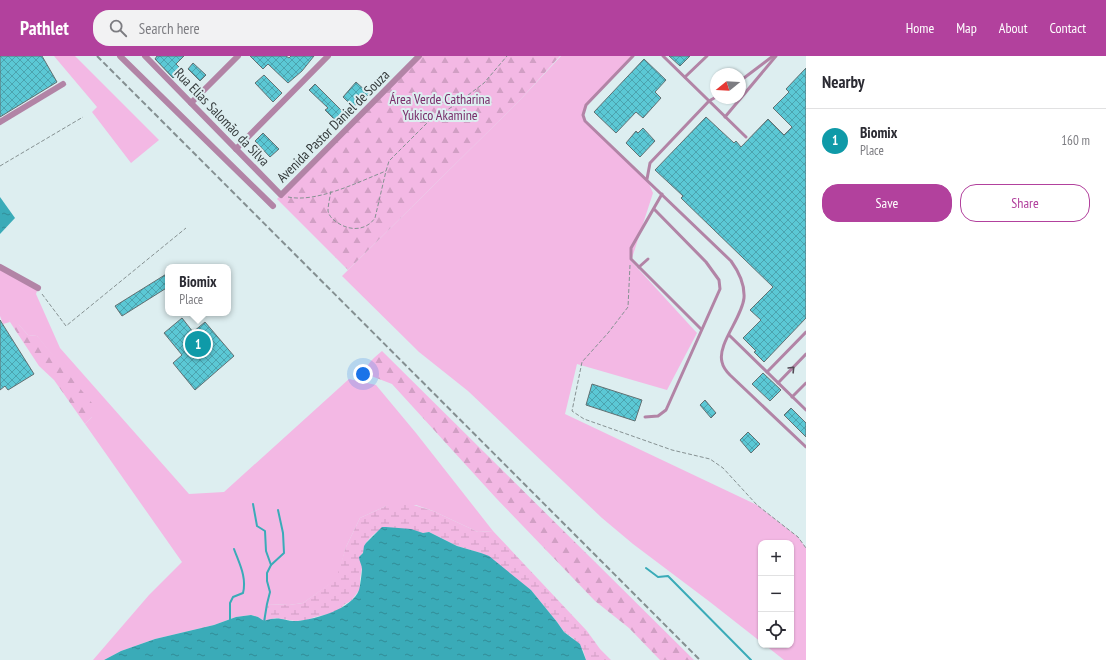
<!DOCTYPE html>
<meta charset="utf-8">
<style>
:root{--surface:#fff;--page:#f2f2f3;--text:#2b2b33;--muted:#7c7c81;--line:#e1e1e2;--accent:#b2419d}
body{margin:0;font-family:"PT Sans Narrow",sans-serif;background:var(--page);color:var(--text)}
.controls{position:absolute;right:12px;bottom:12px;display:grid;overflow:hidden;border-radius:8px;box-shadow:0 1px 3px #0004}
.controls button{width:36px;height:36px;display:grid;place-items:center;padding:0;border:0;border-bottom:1px solid var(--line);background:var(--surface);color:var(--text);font:20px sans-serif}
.compass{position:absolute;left:710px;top:12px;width:36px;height:36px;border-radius:50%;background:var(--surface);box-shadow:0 1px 3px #0004;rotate:252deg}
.you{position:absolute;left:363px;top:318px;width:14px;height:14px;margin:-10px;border:3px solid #fff;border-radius:50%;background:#1a73e8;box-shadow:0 0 0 6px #1a73e833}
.badge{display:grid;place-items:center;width:26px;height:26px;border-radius:50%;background:var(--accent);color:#fff;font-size:13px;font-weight:700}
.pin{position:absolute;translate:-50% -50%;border:2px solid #fff;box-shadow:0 1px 4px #0006}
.popup{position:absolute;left:165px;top:208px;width:66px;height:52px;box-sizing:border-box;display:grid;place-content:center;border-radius:8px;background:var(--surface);filter:drop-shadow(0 1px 3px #0005);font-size:13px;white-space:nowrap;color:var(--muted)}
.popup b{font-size:15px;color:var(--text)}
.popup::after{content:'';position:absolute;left:50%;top:100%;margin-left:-8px;border:8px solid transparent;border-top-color:var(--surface)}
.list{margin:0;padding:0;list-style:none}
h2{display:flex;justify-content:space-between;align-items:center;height:52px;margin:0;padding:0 16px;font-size:17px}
h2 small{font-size:13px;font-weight:400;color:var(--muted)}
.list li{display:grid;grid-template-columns:26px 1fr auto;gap:12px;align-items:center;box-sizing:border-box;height:64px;padding:0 16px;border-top:1px solid var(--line)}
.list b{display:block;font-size:15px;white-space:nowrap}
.list p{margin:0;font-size:13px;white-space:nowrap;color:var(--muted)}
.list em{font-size:13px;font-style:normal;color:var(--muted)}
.actions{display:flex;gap:8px;padding:12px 16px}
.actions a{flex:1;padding:9px 0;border:1px solid var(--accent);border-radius:16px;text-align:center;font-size:14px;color:var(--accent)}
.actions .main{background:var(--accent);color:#fff}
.icon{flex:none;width:22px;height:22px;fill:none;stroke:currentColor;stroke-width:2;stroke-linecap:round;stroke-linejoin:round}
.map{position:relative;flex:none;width:806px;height:604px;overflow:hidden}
header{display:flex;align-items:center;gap:24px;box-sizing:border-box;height:56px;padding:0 20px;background:var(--accent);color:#fff}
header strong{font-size:19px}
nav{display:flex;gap:22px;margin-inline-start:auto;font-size:14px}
.search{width:280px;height:36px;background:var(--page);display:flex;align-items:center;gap:10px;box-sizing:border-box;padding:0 14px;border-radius:16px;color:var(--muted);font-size:15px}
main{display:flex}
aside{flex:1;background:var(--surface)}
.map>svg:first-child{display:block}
</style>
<header>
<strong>Pathlet</strong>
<div class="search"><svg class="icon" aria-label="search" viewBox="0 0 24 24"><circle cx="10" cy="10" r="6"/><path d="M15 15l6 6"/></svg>Search here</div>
<nav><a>Home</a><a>Map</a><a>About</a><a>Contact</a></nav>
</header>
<main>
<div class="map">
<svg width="806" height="604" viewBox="0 0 806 604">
<defs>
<pattern id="forest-firs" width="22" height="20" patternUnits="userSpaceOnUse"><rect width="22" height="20" fill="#f3b8e4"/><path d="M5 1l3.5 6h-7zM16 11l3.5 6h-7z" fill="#d19fc4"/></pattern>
<pattern id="wetland-marsh" width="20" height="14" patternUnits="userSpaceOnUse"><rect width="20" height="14" fill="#f3b8e4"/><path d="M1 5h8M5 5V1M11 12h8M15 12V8" fill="none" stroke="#d19fc4"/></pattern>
<pattern id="water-ripples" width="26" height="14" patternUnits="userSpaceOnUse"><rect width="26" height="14" fill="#3aabb8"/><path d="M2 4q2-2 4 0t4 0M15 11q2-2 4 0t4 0" fill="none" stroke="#328c97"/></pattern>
<pattern id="building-cross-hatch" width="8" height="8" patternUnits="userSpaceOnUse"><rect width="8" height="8" fill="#5bc8d5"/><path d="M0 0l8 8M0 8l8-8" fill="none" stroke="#4ca3ae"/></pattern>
</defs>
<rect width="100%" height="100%" fill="#ddeef0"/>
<!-- grass -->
<g fill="#f3b8e4">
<polygon points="54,0 75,0 159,84 131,107 92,56 97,51"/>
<polygon points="561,0 633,0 586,49 583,59 586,65 647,123 653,137 631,205 697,277 667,334 577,308 565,358 757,449 798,481 806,492 806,604 784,604 765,589 791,589 791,487 761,487 761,586 710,546 633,488 602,462 468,335 419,296 342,220 520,44"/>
<polygon points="0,211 38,232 36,238 60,292 189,438 224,436 349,323 376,329 416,377 493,475 478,476 433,455 416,449 386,450 360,462 346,491 337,523 303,547 289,549 267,548 264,566 258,561 251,559 236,561 214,569 155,583 121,595 104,604 93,604 149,539 182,506 85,368 92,361 69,320 37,280 28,279 19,269 9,264 10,266 3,268 0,260"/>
</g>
<!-- forest -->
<g fill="url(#forest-firs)">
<polygon points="419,0 560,0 520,44 348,214 277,143"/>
<polygon points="12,261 28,279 37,280 39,282 96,352 92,361 85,368 54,324 39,310 10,266 9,264"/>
<path d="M382,295L694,604H660L629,572L595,545L496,442L392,328L366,318C366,307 374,302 382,295Z"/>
</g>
<!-- wetland -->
<path fill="url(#wetland-marsh)" d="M404,446L433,455L478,476L493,475L587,575L600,593L611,604H586L583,594L573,582L564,576L557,566L531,534L506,515L481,497L457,490L429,476L423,477L386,471C380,472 369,482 366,487C363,492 365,496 361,499L362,512L360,523V533L351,545L345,548L340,553L333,557L315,561L307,564L296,565L275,562L264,566L267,548L289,549L303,547L336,523L346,491L360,462L386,450Z"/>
<!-- water -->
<g fill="url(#water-ripples)">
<polygon points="0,141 15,162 0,178"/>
<path d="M382,471H386L411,473L423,477L429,476L457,490L481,497L489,500L531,534L557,566L564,576L580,588L586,604H104L121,595L155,583L214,569L236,561L251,559L258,561L264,565C281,559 284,566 298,565C316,563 352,553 359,534C360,532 362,516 362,513C362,509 359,505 359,501L363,497L364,490L366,487Z"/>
</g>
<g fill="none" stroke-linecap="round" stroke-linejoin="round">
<!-- stream -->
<g stroke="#3aabb8" stroke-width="2">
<polyline points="253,448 257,470 265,475 266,495 271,509 267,517 267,525 270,536 267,548 264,566"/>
<polyline points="271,509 284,497 283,477 278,454"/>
<polyline points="646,512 658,521 668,520 751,604"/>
<path d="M230,564V547L233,541L243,537C247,521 239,507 234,493"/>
</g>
</g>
<!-- building -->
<g fill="url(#building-cross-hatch)" stroke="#617072">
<polygon points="0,0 42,0 57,26 0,61"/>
<polygon points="157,0 184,0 176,8 182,14 173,22 155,3"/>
<polygon points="250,0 286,0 289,2 291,0 314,0 302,15 288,27 268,8 263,13"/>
<polygon points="669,0 690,0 680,10"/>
<polygon points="644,3 666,24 655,36 661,42 643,62 636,56 616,77 594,56"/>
<polygon points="193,7 206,19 200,25 188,13"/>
<polygon points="806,12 806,262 764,306 754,296 756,295 743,282 761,264 750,254 773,231 681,142 683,140 655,114 706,61 734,87 736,85 741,91 768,63 784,79 792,71 773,52 789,36 786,33"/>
<polygon points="264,19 282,37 273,46 255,27"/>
<polygon points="356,26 369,38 363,44 362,43 353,51 343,41"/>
<polygon points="315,28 349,62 341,70 325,54 328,52 309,34"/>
<polygon points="643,72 655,85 640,101 626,87 636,75 638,77"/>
<polygon points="263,77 279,93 270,101 255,85"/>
<polygon points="168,217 168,231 122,260 115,250"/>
<polygon points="182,262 193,276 205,266 234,300 195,334 173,307 182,299 164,277"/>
<polygon points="0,264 34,318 8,334 5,330 0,334"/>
<polygon points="763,317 781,334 770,345 752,328"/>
<polygon points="592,328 642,344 635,365 586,349"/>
<polygon points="705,344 716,357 711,362 700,349"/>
<polygon points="791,352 806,367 806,381 784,359"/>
<polygon points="748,376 760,388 751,397 740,384"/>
</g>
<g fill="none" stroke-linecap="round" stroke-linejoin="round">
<!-- path -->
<g stroke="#869192" stroke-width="1" stroke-dasharray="4 2" stroke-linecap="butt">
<polyline points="0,110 83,61"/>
<path d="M331,135C330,141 328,149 328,155C329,160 333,164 338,167C350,175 366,175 375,162L386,115L389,105L429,65L455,49L484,27L507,0"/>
<path d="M288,141C317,147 358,126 386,115"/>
<polyline points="630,209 628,251 608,277 582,306 572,355 584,363 672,394 710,403 723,412 757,449 798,481 806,492"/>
<polyline points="42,238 66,270 186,172"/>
</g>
<!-- service -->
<g stroke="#b284a6" stroke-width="3">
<path d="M633,0L586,49L583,59L585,65L731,205C739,216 745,228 744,242C742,262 717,288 722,306C723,311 726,315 730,319L806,391"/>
<polyline points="663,0 746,81"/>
<polyline points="685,21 707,0"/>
<polyline points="740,25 773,0"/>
<polyline points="725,61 776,0"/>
<polyline points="647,123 650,107 709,45 716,41"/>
<polyline points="662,138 631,192 631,203 701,273"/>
<polyline points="639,211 648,203"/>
<polyline points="729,279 806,354"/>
<polyline points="767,316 806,276"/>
<polyline points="778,327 806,298"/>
<polyline points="792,341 806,327"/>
<polyline points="645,361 658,360 666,354 720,233 719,224 706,206 654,153"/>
</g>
<!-- minor -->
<g stroke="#b284a6" stroke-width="6">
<polyline points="120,0 273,150"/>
<polyline points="145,0 281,139 419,0"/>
<polyline points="191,47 238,0"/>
<polyline points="0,66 63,28"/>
<polyline points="236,93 328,0"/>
<polyline points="0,211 38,232"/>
</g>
<!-- rail -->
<polyline stroke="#848f91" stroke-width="2" stroke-dasharray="6 3" stroke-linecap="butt" points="97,0 700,604"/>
</g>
<!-- one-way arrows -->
<defs><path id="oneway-chevron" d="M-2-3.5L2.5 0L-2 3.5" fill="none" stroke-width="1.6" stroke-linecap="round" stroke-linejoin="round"/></defs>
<use stroke="#544c56" href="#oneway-chevron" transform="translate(792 313) rotate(-46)"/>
<g text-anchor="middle" stroke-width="4" stroke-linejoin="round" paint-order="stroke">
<!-- park labels -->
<g font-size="14" fill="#782d6a" stroke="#ddeef0">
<text x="440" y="48">Área Verde Catharina<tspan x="440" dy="16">Yukico Akamine</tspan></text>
</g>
<!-- street labels -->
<g font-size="14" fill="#343a3b" stroke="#ddeef0">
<text transform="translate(222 61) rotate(46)" y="5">Rua Elias Salomão da Silva</text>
<text transform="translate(333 70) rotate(-45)" y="5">Avenida Pastor Daniel de Souza</text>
</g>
</g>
</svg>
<div class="controls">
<button>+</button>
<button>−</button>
<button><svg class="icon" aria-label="locate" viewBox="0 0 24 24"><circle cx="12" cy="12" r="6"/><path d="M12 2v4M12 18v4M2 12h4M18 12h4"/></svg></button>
</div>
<svg class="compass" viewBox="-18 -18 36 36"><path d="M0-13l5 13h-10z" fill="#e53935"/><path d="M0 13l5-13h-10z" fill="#7c7c81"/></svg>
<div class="you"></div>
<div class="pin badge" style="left:198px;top:288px;background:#0f9aa8">1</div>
<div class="popup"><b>Biomix</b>Place</div>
</div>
<aside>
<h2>Nearby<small></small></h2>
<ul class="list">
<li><span class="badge" style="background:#0f9aa8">1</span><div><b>Biomix</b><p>Place</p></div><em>160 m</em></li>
</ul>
<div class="actions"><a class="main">Save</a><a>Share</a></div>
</aside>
</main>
